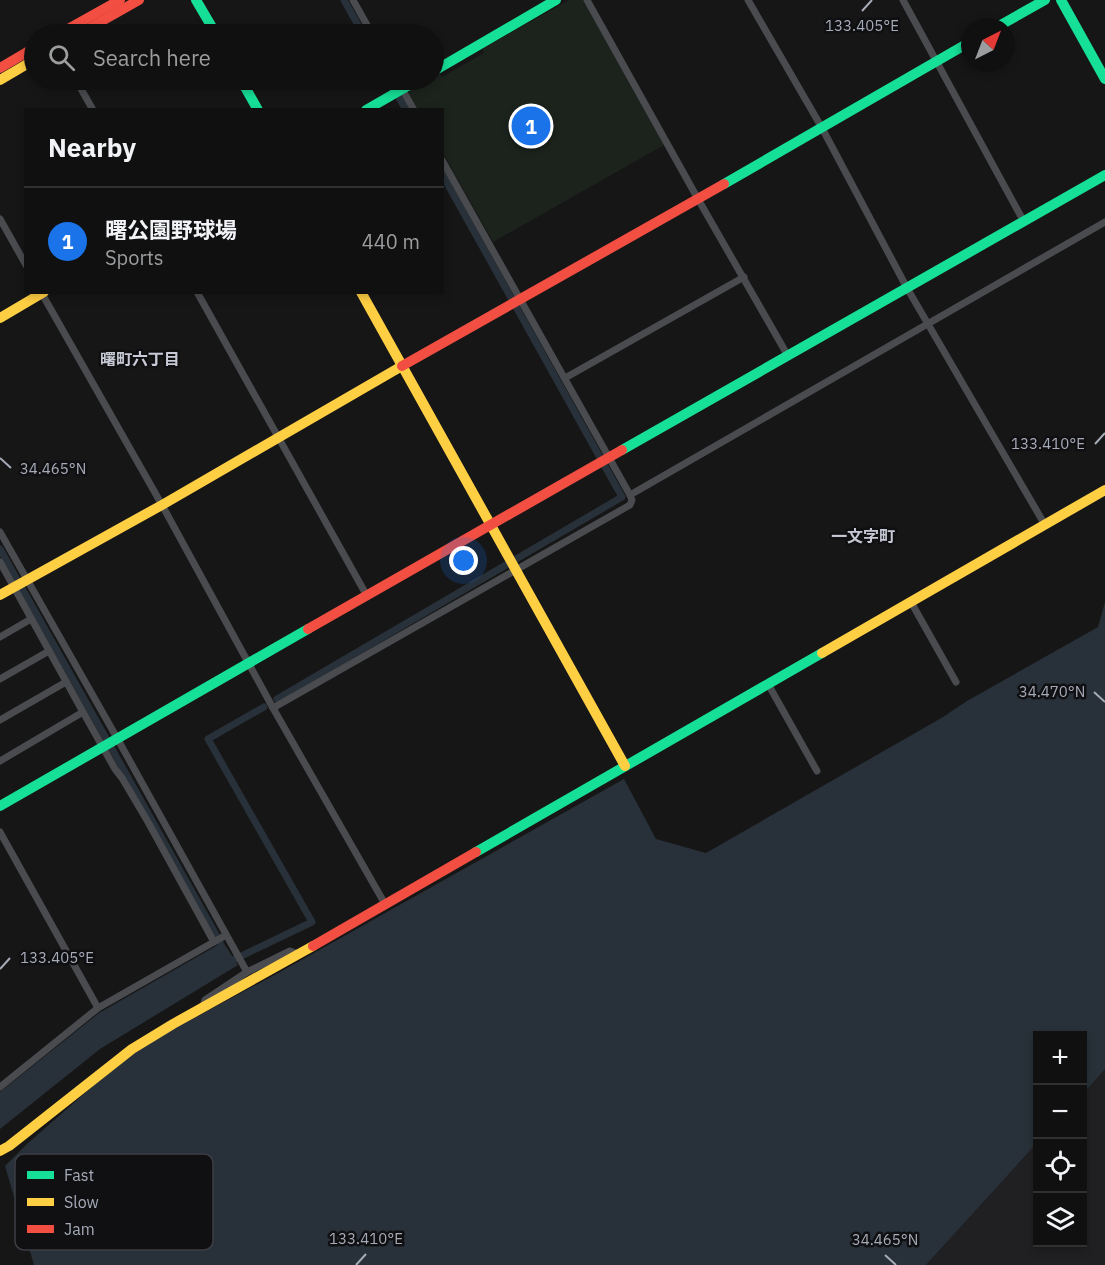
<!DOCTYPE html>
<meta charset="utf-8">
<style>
:root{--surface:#101010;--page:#1e1e1e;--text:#f1f3f6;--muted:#9c9d9f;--line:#303030;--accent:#1a73e8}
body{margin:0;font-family:"IBM Plex Sans","Noto Sans JP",sans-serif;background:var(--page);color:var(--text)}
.controls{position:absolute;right:18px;bottom:18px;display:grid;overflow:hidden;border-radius:0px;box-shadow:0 3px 9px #0003}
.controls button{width:54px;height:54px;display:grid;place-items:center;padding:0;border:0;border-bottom:2px solid var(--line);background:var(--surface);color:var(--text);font:30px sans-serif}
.compass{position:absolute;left:961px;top:18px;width:54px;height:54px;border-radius:50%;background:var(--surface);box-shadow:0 3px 9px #0003;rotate:42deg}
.you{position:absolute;left:464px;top:561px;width:21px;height:21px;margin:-15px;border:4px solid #fff;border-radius:50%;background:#1a73e8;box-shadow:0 0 0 9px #1a73e833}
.badge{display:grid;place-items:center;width:39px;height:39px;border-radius:50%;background:var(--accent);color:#fff;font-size:20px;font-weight:700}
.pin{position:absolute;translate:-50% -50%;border:3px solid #fff;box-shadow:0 2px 6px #0006}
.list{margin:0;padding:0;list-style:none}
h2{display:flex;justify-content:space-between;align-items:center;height:78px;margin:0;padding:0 24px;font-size:26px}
h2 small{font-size:20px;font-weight:400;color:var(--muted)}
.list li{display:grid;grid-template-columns:39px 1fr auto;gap:18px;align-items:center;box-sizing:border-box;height:108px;padding:0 24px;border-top:2px solid var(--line)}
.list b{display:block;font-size:22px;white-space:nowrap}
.list p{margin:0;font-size:20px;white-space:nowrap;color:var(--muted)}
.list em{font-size:20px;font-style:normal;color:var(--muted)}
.icon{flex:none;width:33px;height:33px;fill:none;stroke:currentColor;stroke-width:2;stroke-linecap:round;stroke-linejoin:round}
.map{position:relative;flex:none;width:1105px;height:1265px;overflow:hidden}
.search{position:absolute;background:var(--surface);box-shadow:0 3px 9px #0003;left:24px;top:24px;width:420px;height:66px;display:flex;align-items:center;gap:15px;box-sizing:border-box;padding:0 21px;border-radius:33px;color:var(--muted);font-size:22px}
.panel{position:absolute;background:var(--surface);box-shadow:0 3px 9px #0003;left:24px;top:108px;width:420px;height:186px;border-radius:0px}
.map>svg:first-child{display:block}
</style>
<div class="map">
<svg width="1105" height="1265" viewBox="0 0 1105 1265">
<rect width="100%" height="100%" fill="#161616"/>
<!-- built -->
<polygon fill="#202022" points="1105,1069 1105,1265 926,1265 1037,1143 1038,1242 1082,1242 1083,1094"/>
<!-- green -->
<polygon fill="#1c231d" points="569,0 583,0 664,145 493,242 443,153 442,110 418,109 409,94 410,90 430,80 434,80 434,77 440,74 442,77 484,53 482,49"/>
<!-- water -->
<g fill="#283139">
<polygon points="1105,602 1105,1069 1083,1094 1082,1036 1038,1036 1037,1143 926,1265 34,1265 5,1166 27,1144 93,1086 123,1062 151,1041 280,972 624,779 656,839 706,853 943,717 967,701 1098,627"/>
<polygon points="223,942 238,965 100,1049 0,1129 0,1092 99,1013"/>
</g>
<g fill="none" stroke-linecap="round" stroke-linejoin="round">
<!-- canal -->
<g stroke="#283139" stroke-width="7">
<polyline points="344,0 363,34"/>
<polyline points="389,80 406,110"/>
<polyline points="0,549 220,942"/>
<polyline points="277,699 622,497 442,174"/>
<polyline points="229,962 312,922 208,739 264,707"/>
</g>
<!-- street -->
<g stroke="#494b4f" stroke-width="7">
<polyline points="353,0 372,34"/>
<polyline points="587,0 698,199 788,356"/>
<polyline points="748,0 822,128 907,288 1045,525"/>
<polyline points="903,0 1024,222"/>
<polyline points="76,80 93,110"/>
<polyline points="397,80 414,110"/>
<polyline points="442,160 630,495 1105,222"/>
<polyline points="0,219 26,265"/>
<polyline points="41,292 162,505 273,708 385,904"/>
<polyline points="197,292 367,596"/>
<polyline points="565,378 744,277"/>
<polyline points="0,532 117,738 247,972 290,951 298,954"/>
<polyline points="0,562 83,712 115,769 122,778 148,822 214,942"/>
<polyline points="911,602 956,682"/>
<polyline points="0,637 31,619"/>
<polyline points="0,679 49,651"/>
<polyline points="768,684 817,771"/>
<polyline points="273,708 630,505 632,500 630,495"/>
<polyline points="0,720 66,682"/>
<polyline points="0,761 83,712"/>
<polyline points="0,832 98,1008"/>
<polyline points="203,1007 205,1000 247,972"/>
<polyline points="0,1087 98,1008 226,935"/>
</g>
<!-- fast -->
<g stroke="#16e098" stroke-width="10">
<polyline points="196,0 216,34"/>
<polyline points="1061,0 1105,79"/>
<polyline points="997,27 1045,0"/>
<polyline points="434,71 556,0"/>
<polyline points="241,80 258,110"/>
<polyline points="366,110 418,80"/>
<polyline points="724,184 970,42"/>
<polyline points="622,450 1105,175"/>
<polyline points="0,806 308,629"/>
<polyline points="476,852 822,653"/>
</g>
<!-- slow -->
<g stroke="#ffcf43" stroke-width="10">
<polyline points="0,80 34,60"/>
<polyline points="361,292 625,766"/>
<polyline points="0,318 44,292"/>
<polyline points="0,595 162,505 402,366"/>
<polyline points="822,653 1105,490"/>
<polyline points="0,1151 9,1146 132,1049 173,1024 313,946"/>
</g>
<!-- jam -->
<g stroke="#f24e42" stroke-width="10">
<polyline points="59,34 120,0"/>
<polyline points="79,34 139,0"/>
<polyline points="0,68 34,48"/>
<polyline points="402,366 724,184"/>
<polyline points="308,629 622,450"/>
<polyline points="313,946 476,852"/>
</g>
</g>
<!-- ticks -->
<path fill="none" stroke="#a6abb8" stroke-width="2" d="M862,11L872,0M1095,444L1105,433M0,458L11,468M1094,692L1105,702M0,969L10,958M885,1255L896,1265M356,1265L366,1254"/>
<g text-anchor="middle" stroke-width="5" stroke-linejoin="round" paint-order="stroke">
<!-- neighbourhood labels -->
<g font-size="16" font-weight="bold" fill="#c7cad4" stroke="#101012">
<text x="140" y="365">曙町六丁目</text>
<text x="863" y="542">一文字町</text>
</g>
</g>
<!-- legend -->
<rect x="15" y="1154" width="198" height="96" rx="9" fill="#101012" stroke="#3d3e44" stroke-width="1.5"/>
<rect x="27" y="1171" width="27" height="8" fill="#16e098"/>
<rect x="27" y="1198" width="27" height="8" fill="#ffcf43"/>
<rect x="27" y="1225" width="27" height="8" fill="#f24e42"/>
<g font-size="16" fill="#a6abb8">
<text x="64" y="1181">Fast</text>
<text x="64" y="1208">Slow</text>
<text x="64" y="1235">Jam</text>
</g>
<g font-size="15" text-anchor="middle" fill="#a6abb8" stroke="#101012" stroke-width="5" stroke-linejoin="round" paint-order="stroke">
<text x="862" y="31">133.405°E</text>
<text x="1048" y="449">133.410°E</text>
<text x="53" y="474">34.465°N</text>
<text x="1052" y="697">34.470°N</text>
<text x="57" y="963">133.405°E</text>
<text x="366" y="1244">133.410°E</text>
<text x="885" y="1245">34.465°N</text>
</g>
</svg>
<div class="controls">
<button>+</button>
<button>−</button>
<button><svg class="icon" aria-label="locate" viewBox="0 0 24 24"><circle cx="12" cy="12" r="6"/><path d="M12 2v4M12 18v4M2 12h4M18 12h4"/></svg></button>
<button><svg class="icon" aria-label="layers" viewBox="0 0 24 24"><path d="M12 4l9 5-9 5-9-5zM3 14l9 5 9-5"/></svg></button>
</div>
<svg class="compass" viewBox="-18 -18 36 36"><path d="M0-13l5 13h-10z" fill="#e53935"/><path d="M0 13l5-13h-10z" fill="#9c9d9f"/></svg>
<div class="you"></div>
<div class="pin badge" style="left:531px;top:126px">1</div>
<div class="search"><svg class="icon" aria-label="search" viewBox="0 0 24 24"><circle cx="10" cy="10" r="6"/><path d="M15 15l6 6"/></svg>Search here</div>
<section class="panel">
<h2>Nearby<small></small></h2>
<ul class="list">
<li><span class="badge">1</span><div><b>曙公園野球場</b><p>Sports</p></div><em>440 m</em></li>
</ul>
</section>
</div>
